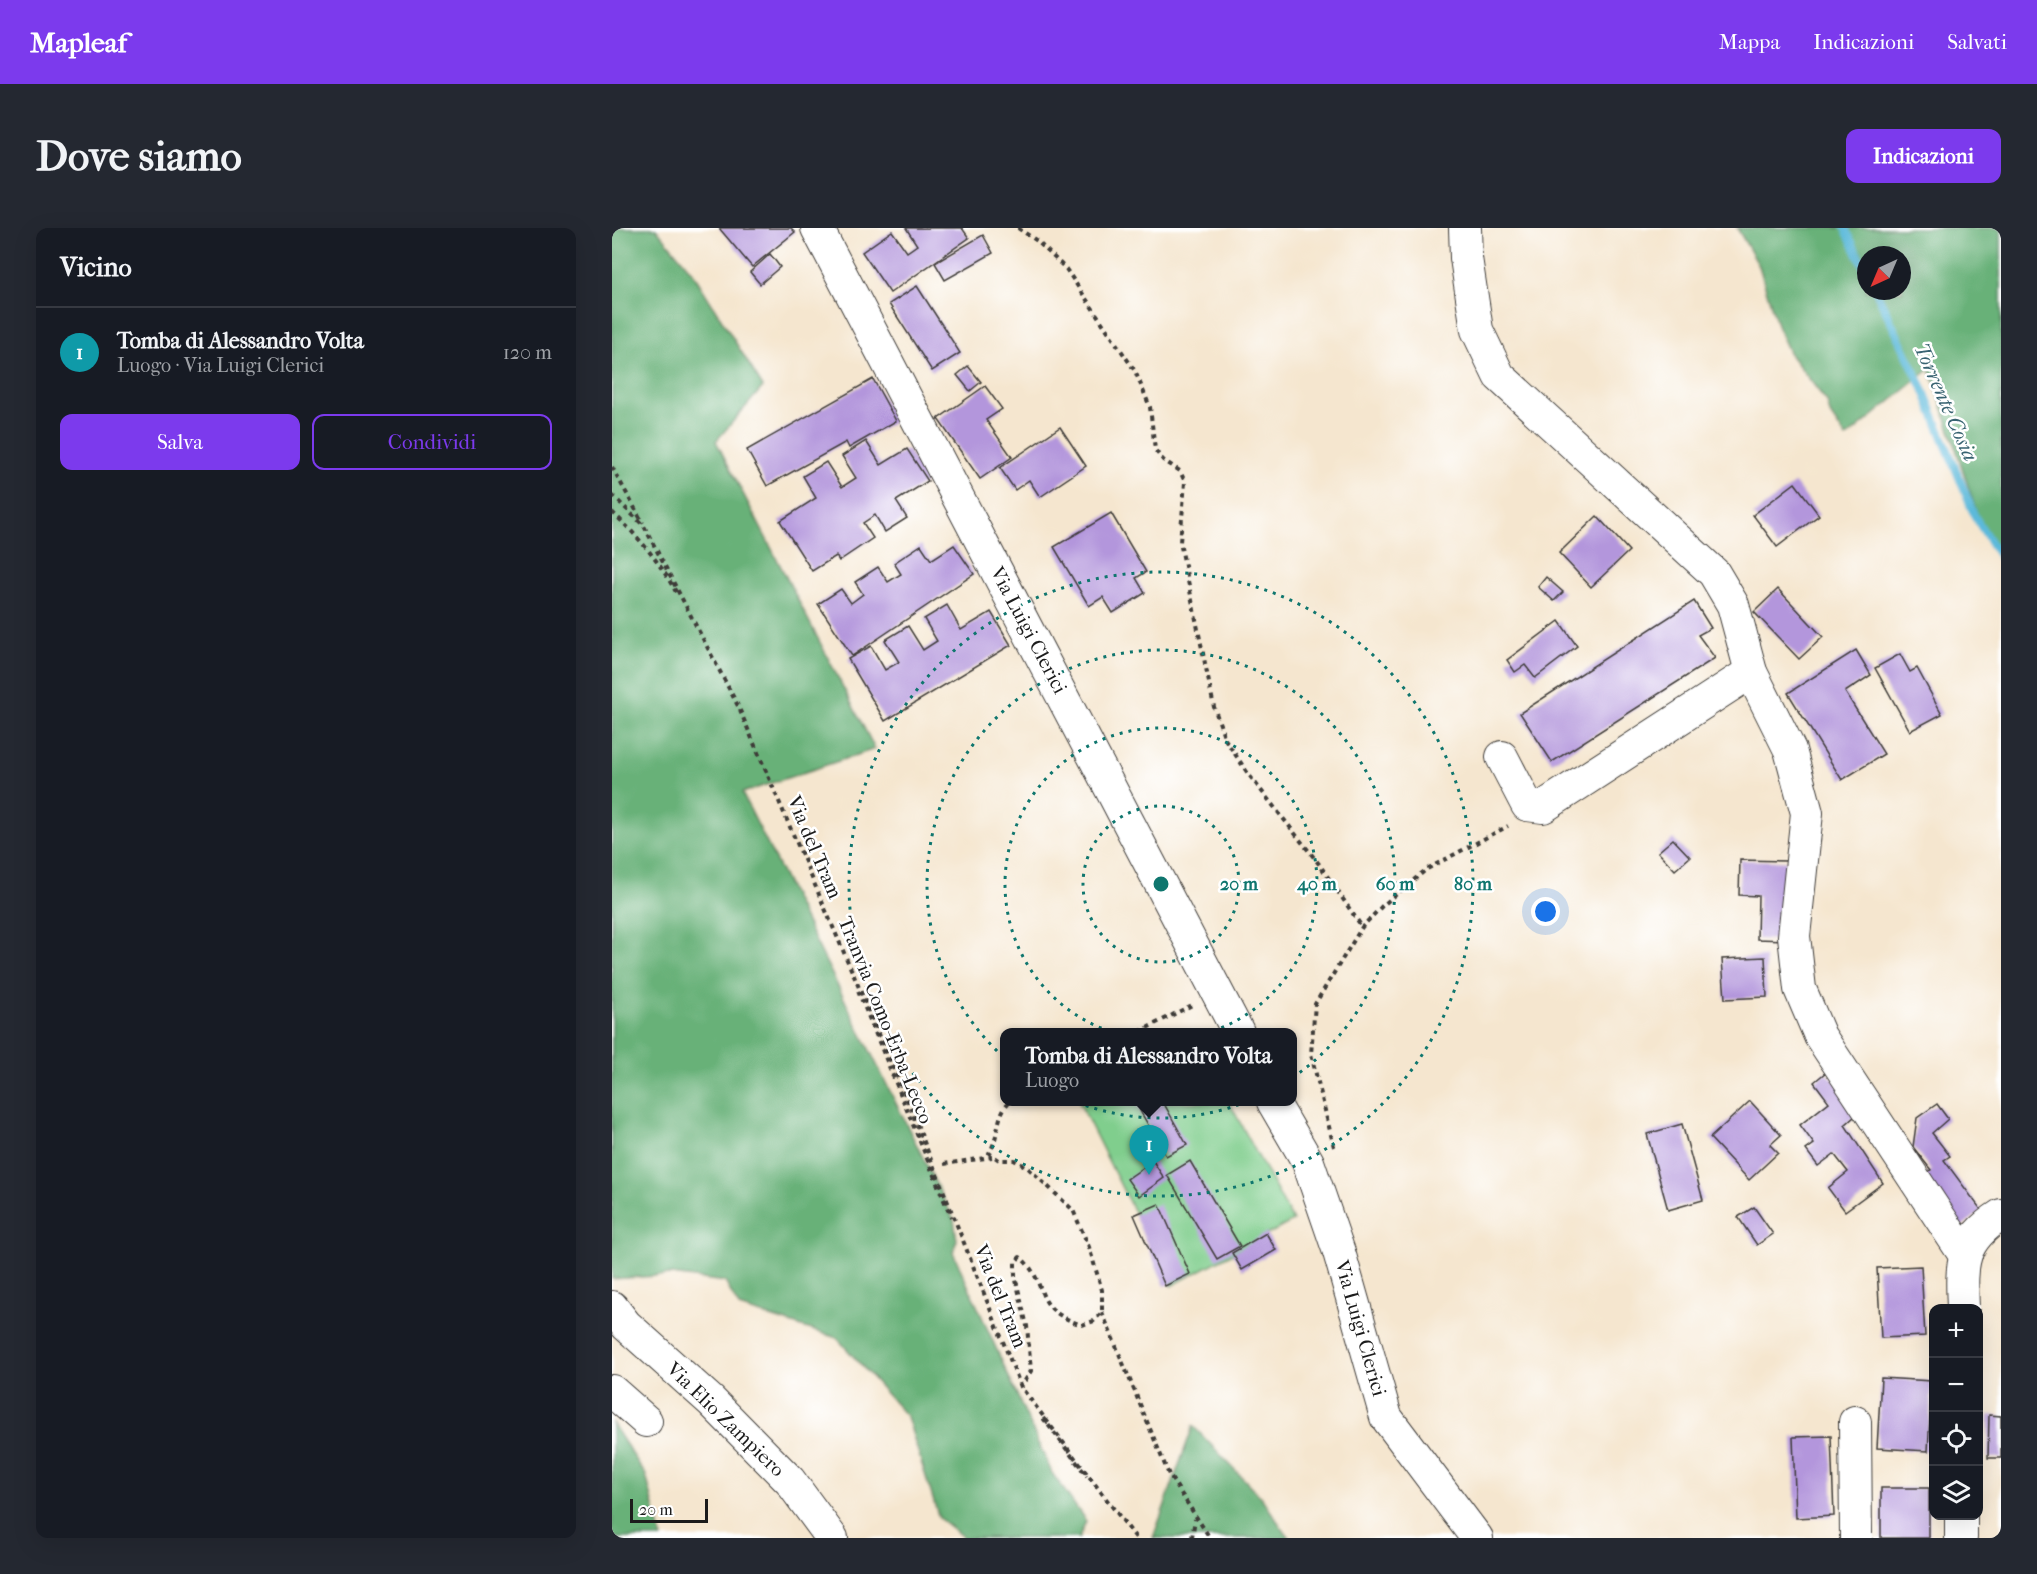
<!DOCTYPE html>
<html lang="it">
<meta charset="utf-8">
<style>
:root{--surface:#171b24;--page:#242831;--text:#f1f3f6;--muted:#9ea1a6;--line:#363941;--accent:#7c3aed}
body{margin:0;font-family:"IM FELL French Canon",serif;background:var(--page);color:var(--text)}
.controls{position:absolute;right:18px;bottom:18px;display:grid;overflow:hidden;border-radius:12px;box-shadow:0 6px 24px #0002}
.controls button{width:54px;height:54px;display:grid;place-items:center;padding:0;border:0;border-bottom:2px solid var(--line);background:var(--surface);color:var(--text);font:30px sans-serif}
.compass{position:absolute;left:1245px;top:18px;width:54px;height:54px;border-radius:50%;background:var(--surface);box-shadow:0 6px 24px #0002;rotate:224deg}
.scale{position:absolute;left:18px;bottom:15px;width:78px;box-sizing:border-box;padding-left:6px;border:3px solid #1c1c1c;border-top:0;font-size:16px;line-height:21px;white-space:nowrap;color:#1c1c1c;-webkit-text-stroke:4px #fff;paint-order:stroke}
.you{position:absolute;left:934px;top:684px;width:21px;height:21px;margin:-15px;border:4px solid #fff;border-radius:50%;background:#1a73e8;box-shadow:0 0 0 9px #1a73e833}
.badge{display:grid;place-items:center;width:39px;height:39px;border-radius:50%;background:var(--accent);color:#fff;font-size:20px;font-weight:700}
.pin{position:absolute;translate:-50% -50px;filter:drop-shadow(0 2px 3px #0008)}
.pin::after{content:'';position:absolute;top:32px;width:21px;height:18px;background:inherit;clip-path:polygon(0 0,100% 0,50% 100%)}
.popup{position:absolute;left:388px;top:800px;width:297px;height:78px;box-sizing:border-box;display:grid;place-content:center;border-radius:12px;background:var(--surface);filter:drop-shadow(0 2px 4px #0005);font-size:20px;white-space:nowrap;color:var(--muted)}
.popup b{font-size:22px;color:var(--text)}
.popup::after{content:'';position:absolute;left:50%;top:100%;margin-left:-12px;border:12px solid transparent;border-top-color:var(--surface)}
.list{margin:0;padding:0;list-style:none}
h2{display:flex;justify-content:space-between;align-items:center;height:78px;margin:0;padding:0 24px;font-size:26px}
h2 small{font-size:20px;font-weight:400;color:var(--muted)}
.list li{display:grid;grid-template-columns:39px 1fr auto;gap:18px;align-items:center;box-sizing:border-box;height:90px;padding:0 24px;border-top:2px solid var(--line)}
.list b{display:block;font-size:22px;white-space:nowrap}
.list p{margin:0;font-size:20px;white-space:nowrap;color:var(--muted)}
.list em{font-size:20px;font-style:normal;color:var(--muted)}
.actions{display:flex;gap:12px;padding:18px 24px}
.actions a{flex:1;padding:14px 0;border:2px solid var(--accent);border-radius:12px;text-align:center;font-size:21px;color:var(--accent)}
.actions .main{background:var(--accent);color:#fff}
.icon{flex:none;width:33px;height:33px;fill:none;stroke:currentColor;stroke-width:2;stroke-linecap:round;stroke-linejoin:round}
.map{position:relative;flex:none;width:1389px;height:1310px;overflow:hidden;border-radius:12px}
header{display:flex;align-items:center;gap:36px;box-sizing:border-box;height:84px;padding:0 30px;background:var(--accent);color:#fff}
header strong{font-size:28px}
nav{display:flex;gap:33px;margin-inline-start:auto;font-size:21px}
.intro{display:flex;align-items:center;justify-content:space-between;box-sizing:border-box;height:144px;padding:0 36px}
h1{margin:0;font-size:42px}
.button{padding:15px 27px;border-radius:12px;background:var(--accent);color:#fff;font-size:21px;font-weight:700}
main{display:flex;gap:36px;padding:0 36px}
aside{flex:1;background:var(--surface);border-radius:12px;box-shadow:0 6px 24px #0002}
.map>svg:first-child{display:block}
</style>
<header>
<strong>Mapleaf</strong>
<nav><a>Mappa</a><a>Indicazioni</a><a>Salvati</a></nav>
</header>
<div class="intro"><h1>Dove siamo</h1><a class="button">Indicazioni</a></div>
<main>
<aside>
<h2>Vicino<small></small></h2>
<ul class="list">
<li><span class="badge" style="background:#0f9aa8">1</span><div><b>Tomba di Alessandro Volta</b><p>Luogo · Via Luigi Clerici</p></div><em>120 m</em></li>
</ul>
<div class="actions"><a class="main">Salva</a><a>Condividi</a></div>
</aside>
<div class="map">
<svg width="1389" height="1310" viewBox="0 0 1389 1310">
<rect width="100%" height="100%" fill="#fff"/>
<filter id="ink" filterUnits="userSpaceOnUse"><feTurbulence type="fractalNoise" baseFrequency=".0167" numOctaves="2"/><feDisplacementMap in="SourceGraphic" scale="12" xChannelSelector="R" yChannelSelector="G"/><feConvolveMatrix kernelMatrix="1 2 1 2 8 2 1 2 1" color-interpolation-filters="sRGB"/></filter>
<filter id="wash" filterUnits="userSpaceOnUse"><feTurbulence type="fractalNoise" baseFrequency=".008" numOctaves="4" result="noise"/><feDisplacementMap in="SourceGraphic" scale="24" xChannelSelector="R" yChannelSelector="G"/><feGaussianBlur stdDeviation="1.35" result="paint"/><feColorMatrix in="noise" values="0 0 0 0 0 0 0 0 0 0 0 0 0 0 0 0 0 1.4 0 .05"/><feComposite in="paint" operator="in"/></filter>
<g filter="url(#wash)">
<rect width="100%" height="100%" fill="#f5e6cf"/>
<!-- green -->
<polygon fill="#80ce8d" stroke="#4e7554" stroke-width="1.5" points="467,874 617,874 681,993 559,1058"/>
<!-- forest -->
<g fill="#68b178" stroke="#42664a" stroke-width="1.5" fill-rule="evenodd">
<polygon points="0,0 44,0 81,45 151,159 104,213 263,521 130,565 342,992 345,1012 341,1024 440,1245 474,1293 467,1310 352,1310 327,1290 295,1189 225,1110 127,1079 113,1054 59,1047 0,1051"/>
<path d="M1125,0H1389V332L1367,292L1318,141L1234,210L1218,186L1215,174L1178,126L1166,100L1147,38ZM1254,27H1290V63H1254Z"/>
<polygon points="0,1195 34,1247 50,1310 0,1310"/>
<polygon points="581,1198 649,1269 677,1310 541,1310"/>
</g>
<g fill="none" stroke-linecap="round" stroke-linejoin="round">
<!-- stream -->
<g stroke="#5bb9da" stroke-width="8">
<polyline points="1233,0 1254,43"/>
<polyline points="1264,63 1310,158 1363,289 1389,331"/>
</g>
</g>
<g id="blocks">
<!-- building -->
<g fill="#b396dc">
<polygon points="107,0 179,0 183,4 140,39"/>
<polygon points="294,0 350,0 357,10 278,65 250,24 280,3 295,24 305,17"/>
<polygon points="371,7 381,25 333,52 323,35"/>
<polygon points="158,26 168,39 148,56 138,44"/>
<polygon points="305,58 348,125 320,143 277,76"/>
<polygon points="356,138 369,154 358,163 345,147"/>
<polygon points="261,151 284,193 237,220 234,214 155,258 135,222"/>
<polygon points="373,158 390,181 374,192 400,229 368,251 326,191"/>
<polygon points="448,199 474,238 428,269 417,252 403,262 388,240"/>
<polygon points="254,213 269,237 295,221 316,253 284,273 295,290 273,304 263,287 251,295 261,310 227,333 224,328 200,343 168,293 204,270 191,248 214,234 230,259 244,250 230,228"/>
<polygon points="1183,255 1207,287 1165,319 1141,287"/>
<polygon points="499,285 534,344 524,350 533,365 501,385 491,369 477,378 442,319"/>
<polygon points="985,288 1017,323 979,359 947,325"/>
<polygon points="309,317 319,332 342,317 362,346 240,428 206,376 229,361 239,375 251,366 243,354 266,339 276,354 289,346 282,335"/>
<polygon points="934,349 951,364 942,373 926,359"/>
<polygon points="1166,361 1211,409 1187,431 1142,384"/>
<polygon points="1082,373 1099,400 1086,407 1103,430 940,534 908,485"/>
<polygon points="335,377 349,402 379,384 399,417 273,493 236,431 259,418 273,442 287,434 273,412 296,398 311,422 325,413 312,391"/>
<polygon points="947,393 965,418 923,450 913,437 903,444 895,432"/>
<polygon points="1244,422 1259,447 1233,464 1272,526 1230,552 1176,465"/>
<polygon points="1288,426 1298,444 1305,440 1330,486 1298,503 1263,440"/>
<polygon points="1061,611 1078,629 1063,642 1046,624"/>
<polygon points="1128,632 1176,633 1174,712 1145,711 1146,668 1127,667"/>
<polygon points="1153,729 1155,769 1113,771 1110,731"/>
<polygon points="1214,844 1251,881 1233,897 1271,955 1233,983 1216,960 1236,944 1222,926 1206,938 1194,922 1202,916 1188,897 1217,874 1202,854"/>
<polygon points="1138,873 1169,907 1158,917 1166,925 1137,952 1098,910"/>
<polygon points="523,874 551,874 575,917 554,928"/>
<polygon points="1325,876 1336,891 1320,905 1338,928 1332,932 1370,983 1349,999 1307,952 1319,942 1301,919 1305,890"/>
<polygon points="1070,896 1091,972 1056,982 1035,906"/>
<polygon points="541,933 552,950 527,968 515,951"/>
<polygon points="578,933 628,1018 605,1031 555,947"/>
<polygon points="547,976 578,1046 553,1058 522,987"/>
<polygon points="1142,979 1161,1006 1145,1017 1126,989"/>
<polygon points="654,1005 664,1022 630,1042 620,1025"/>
<polygon points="1309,1038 1313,1108 1269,1110 1265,1040"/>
<polygon points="1269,1150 1320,1153 1316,1223 1265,1220"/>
<polygon points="1377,1187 1389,1188 1389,1230 1376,1230"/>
<polygon points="1219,1208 1222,1288 1184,1290 1181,1209"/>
<rect x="1269" y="1260" width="48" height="50"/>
</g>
</g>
</g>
<g filter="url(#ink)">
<use href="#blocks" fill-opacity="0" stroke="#3d3a37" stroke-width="1.5"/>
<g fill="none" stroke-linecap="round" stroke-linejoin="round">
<defs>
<g id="minor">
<polyline points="205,0 626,804"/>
<polyline points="853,0 854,30 865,102 887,148 1102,345 1121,377 1139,444 1178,522 1195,585 1182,708 1188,761 1208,808 1352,1026"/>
<polyline points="890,529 915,577 931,579 1139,444"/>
<polyline points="661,874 696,934 727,1024 774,1189 865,1310"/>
<polyline points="0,1079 14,1097 99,1173 178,1253 220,1310"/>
<path d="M1351,1080C1349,1036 1348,1013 1389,987"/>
<polyline points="0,1163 34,1193"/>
<polyline points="1243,1194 1244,1310"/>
<polyline points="1349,1310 1349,1288"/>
</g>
</defs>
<!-- minor casing -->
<use href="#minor" stroke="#3d3a37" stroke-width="34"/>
<!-- path -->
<g stroke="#3d3a37" stroke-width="4" stroke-dasharray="4.5 4.5" stroke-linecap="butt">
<polyline points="406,0 425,13 454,41 523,143 538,179 543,222 551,232 568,243 573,254 568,314 602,479 613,511 637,547 707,636 750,699"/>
<polyline points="0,239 31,295"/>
<polyline points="0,267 32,298 126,478 297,876 409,1159 524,1310"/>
<path d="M0,284C26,308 47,333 64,364"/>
<polyline points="246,763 339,989"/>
<polyline points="527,804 582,776"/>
<path d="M397,874C383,889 388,908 377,925L387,932H402L415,939L461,982L477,1019L490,1062V1084L482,1093L470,1097C416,1079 440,1057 408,1029L403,1034V1048L415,1098L419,1143L409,1159"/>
<polyline points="722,919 699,826 703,776 750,699 770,678 815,641 896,598"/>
<polyline points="332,936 380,929"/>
<polyline points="490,1084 557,1247 598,1310"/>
<polyline points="431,1190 475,1248"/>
<polyline points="580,1310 583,1291"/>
</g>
<!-- minor -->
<use href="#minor" stroke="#fff" stroke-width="32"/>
</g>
</g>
<!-- distance rings -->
<g fill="none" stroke="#0f766e" stroke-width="3" stroke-dasharray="3 6">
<circle cx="549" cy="656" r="78"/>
<circle cx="549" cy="656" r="156"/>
<circle cx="549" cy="656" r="234"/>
<circle cx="549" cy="656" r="312"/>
</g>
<g text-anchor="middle" stroke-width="5" stroke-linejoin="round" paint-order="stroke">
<!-- street labels -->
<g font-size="20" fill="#1c1c1c" stroke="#fff">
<text transform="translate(417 402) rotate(62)" y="7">Via Luigi Clerici</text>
<text transform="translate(203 619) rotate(67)" y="7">Via del Tram</text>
<text transform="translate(274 792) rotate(68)" y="7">Tranvia Como-Erba-Lecco</text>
<text transform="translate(389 1068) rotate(68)" y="7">Via del Tram</text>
<text transform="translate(749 1100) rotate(74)" y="7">Via Luigi Clerici</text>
<text transform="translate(114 1191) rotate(44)" y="7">Via Elio Zampiero</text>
</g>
<!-- water labels -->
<g font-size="21" font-style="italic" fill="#386371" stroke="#fff">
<text transform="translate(1334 174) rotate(66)" y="7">Torrente Cosia</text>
</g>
</g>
<circle cx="549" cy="656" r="9" fill="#0f766e" stroke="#fff" stroke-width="3"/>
<g font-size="18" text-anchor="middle" font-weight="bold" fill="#0f766e" stroke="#fff" stroke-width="5" stroke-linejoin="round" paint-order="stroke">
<text x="627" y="662">20 m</text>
<text x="705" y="662">40 m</text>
<text x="783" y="662">60 m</text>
<text x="861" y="662">80 m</text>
</g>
</svg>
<div class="controls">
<button>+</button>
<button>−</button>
<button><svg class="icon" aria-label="locate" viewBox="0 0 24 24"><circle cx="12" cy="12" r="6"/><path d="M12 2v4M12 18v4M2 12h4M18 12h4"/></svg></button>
<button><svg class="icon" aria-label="layers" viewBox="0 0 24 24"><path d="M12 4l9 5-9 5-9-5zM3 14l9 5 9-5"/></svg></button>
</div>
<svg class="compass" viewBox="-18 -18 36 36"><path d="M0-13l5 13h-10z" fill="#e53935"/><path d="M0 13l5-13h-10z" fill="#9ea1a6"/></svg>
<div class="scale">20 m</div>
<div class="you"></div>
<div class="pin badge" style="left:537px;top:947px;background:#0f9aa8">1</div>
<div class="popup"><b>Tomba di Alessandro Volta</b>Luogo</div>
</div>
</main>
